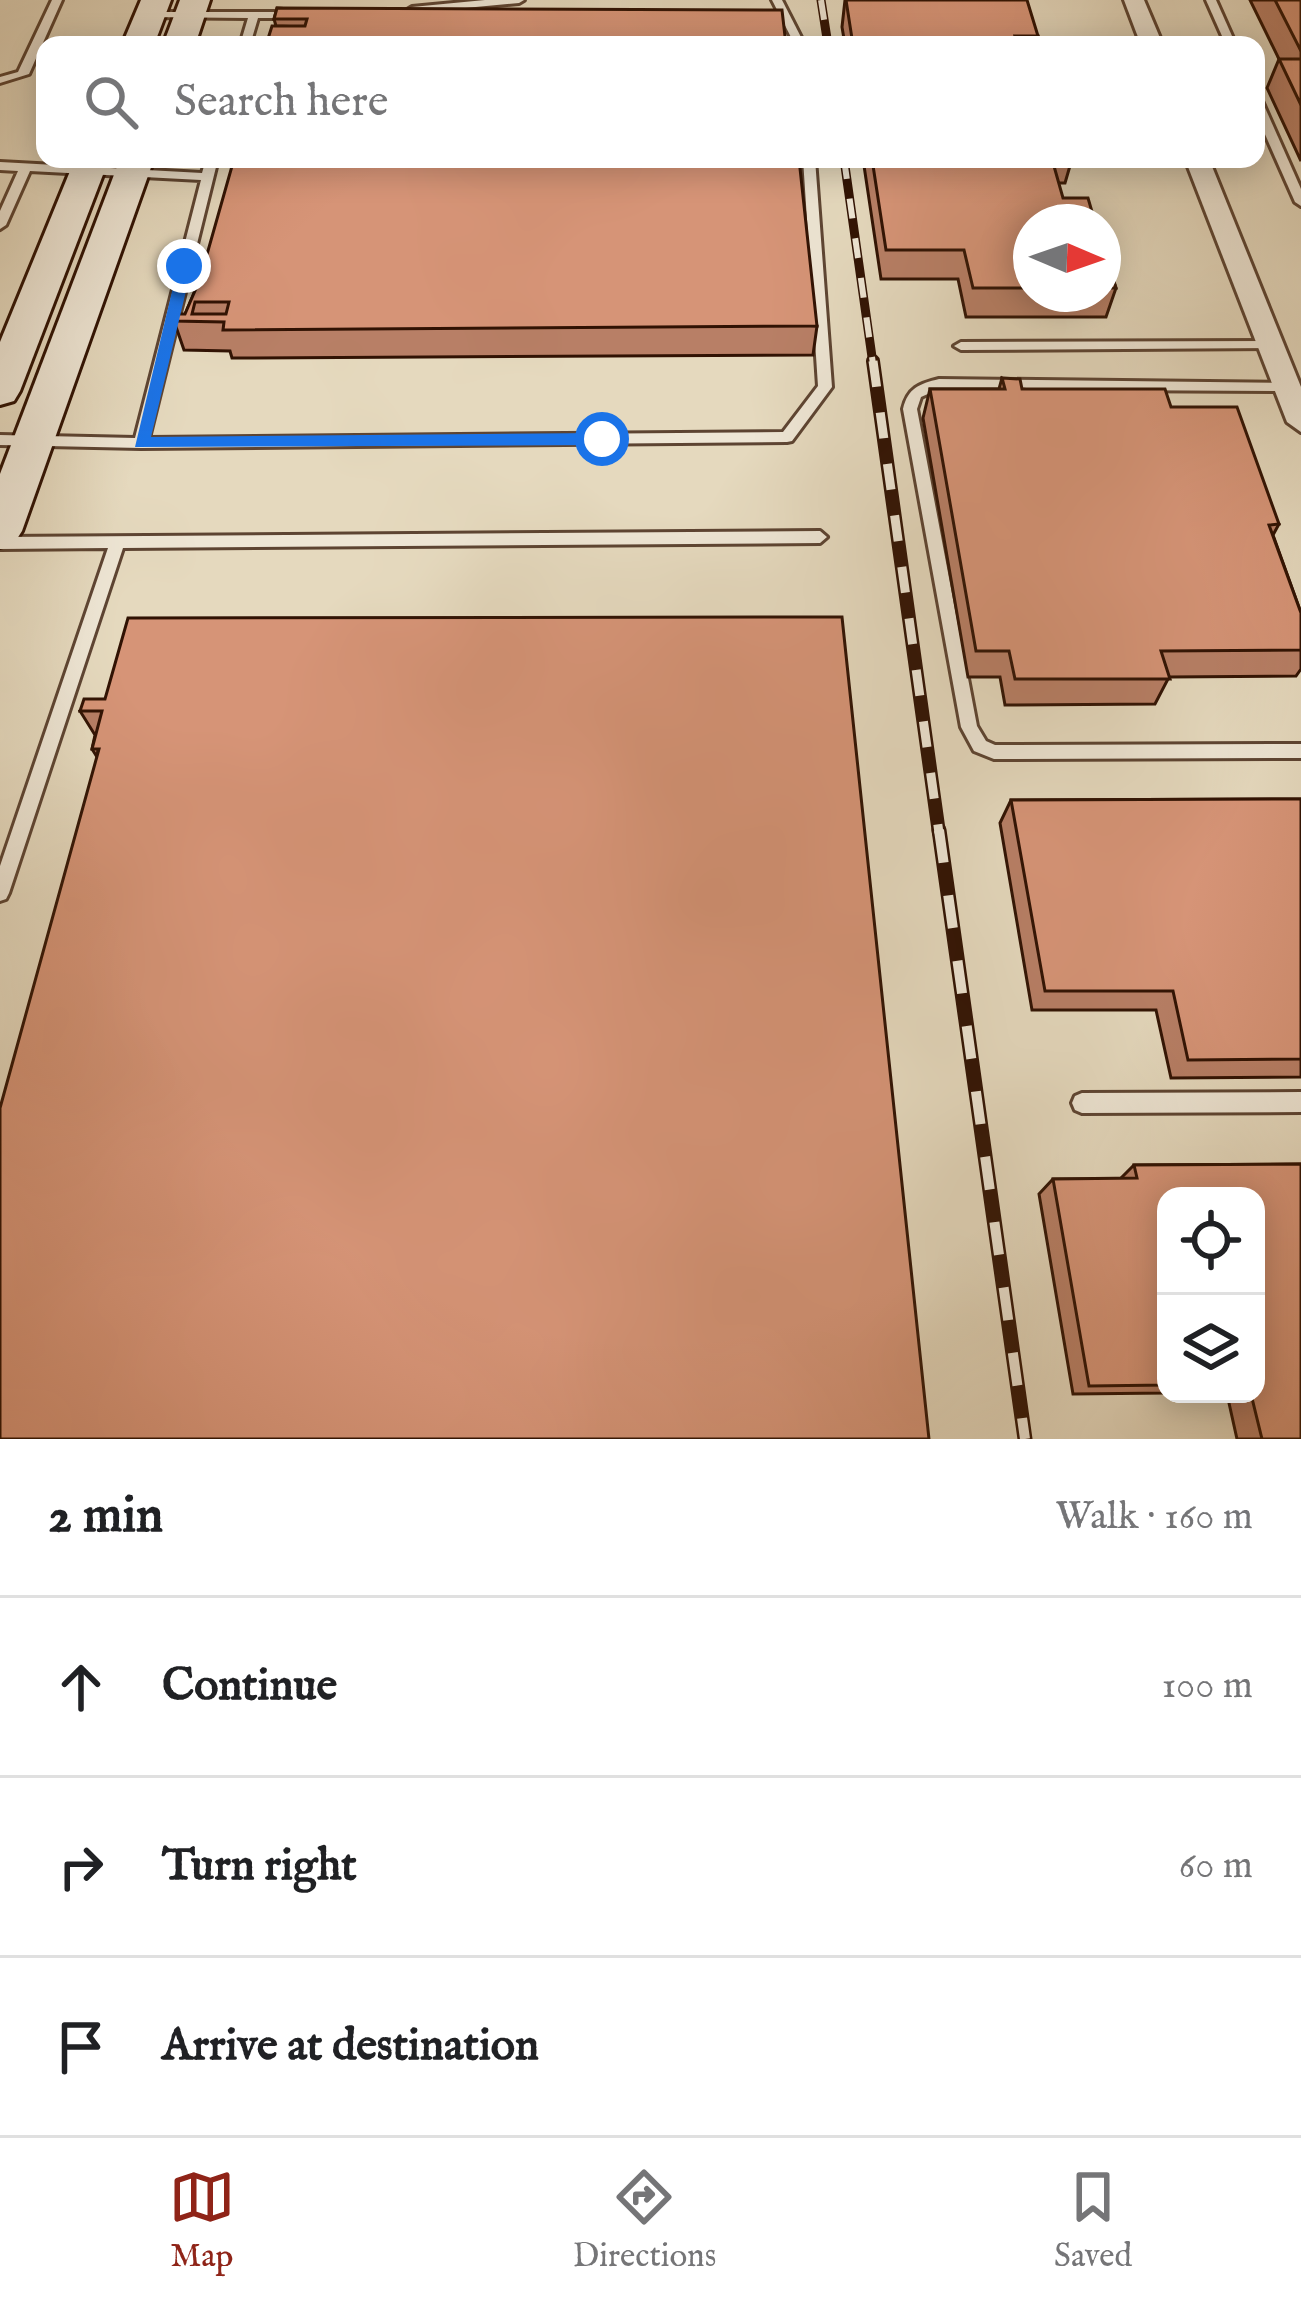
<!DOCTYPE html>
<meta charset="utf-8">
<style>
:root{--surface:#fff;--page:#f6f6f6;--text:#202124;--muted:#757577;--line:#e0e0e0;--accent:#8f2418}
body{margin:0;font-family:"IM FELL English",serif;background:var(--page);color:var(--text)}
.controls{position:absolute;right:36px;bottom:36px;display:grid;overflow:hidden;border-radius:24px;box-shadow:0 6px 30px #0003}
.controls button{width:108px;height:108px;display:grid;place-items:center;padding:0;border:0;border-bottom:3px solid var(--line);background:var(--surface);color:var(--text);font:60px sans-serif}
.compass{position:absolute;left:1013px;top:204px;width:108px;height:108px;border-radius:50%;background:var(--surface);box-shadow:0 6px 30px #0003;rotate:92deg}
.stop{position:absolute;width:36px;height:36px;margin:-27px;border:9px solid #1a73e8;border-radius:50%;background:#fff}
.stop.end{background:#1a73e8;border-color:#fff;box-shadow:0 3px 12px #0008}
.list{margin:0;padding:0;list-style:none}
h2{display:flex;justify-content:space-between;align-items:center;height:156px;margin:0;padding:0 48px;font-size:51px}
h2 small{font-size:39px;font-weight:400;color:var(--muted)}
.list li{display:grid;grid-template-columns:78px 1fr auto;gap:36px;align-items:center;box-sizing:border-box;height:180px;padding:0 48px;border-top:3px solid var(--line)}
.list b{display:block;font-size:45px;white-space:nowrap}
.list em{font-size:39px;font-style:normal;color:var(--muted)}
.icon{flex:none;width:66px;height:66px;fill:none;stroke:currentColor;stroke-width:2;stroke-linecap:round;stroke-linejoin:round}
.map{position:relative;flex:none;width:1301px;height:1439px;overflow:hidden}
.search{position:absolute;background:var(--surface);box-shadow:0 6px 30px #0003;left:36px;right:36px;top:36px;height:132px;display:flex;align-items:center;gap:30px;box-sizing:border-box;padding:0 42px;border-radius:24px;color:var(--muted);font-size:45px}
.sheet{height:696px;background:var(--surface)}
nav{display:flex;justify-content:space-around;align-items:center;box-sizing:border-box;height:168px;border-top:3px solid var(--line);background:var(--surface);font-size:33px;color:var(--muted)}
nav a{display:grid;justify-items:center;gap:6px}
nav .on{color:var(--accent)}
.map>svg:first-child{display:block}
</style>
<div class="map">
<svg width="1301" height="1439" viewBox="0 0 1301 1439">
<rect width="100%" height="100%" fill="#e5d9be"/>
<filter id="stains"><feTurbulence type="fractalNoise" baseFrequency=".00167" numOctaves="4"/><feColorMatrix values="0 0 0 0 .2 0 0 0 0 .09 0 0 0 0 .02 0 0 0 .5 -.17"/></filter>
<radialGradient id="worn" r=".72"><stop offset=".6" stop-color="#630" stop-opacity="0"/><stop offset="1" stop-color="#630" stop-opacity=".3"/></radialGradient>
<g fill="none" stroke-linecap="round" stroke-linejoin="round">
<defs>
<g id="lane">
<polygon points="52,0 62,0 29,74 0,83 0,77 18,72"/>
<polygon points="485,0 524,0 519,3 412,13 407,10 412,7"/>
<polygon points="772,0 782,0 805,45 795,45"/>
<polygon points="1206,0 1216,0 1236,45 1226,45"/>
<polygon points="150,12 297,12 302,15 297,18 258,18 250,45 240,45 248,18 146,17 145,15"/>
<polygon points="1256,98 1262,101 1301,189 1301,206 1295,202 1256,114"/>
<polygon points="206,159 218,159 149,438 783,432 818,386 803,159 815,159 832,387 792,441 787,442 141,448 0,445 0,435 135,438 201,180 30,171 6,225 0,229 0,211 18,171 0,170 0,162 202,173"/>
<polygon points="1270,341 1277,345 1275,348 961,350 954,346 961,342"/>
<path d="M939,379L1292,383L1294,386L1287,391L939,389L921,397L917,409L977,726L986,741L995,745L1301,744V758L994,759L974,751L961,727L903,409C908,388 919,384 939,379Z"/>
<polygon points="820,531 827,537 820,543 123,548 9,893 6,899 0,901 0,866 108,548 0,549 0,537"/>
<polygon points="1301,1092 1301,1112 1082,1113 1075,1110 1072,1103 1075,1096 1082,1093"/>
</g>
<g id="street">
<polygon points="1124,0 1144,0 1163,45 1141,45"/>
<polygon points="1185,159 1209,159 1301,387 1301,432 1287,422"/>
</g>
<g id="secondary">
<polygon points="141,0 171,0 154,45 122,45"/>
<polygon points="180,0 210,0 195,45 163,45"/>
<polygon points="75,159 109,159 20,391 14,401 0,405 0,342"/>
<polygon points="120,159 154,159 22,531 15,542 0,547 0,474"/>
</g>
</defs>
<!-- lane casing -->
<use href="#lane" stroke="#5d4432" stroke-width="6"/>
<!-- street casing -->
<use href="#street" stroke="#5d4432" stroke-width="6"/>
<!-- secondary casing -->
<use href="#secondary" stroke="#301203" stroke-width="6"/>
<!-- lane -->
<use href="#lane" fill="#eee6d5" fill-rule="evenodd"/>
<!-- street -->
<use href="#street" fill="#eee6d5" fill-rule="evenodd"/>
<!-- secondary -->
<use href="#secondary" fill="#eee6d5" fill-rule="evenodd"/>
<defs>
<g id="rail-far2">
<polyline points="821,0 828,45"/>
<polyline points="844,159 873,364"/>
</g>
<polyline id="rail-far1" points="873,361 939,833"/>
<polyline id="rail" points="939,830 1025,1439"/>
</defs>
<!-- rail-far2 casing -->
<use href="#rail-far2" stroke="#301203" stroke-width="9"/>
<!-- rail-far1 casing -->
<use href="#rail-far1" stroke="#301203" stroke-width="14"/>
<!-- rail casing -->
<use href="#rail" stroke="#301203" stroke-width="15"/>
<!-- rail-far2 -->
<use href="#rail-far2" stroke="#eee6d5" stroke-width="6" stroke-dasharray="20" stroke-linecap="butt"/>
<!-- rail-far1 -->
<use href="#rail-far1" stroke="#eee6d5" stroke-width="9" stroke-dasharray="26" stroke-linecap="butt"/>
<!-- rail -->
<use href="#rail" stroke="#eee6d5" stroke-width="10" stroke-dasharray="33" stroke-linecap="butt"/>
</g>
<!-- wall -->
<g fill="#b87f66" stroke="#301203" stroke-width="3">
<polygon points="845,0 1038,36 1036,45 845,45 842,27"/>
<polygon points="1250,0 1301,0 1301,161 1267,88 1279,59"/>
<polygon points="277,8 786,45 276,26 274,19"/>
<polygon points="863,159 1072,159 1065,183 1058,183 1031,222 1031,294 1103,294 1103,247 1116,288 1106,317 966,317 958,279 881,279"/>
<polygon points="200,279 817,326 813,355 232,358 230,351 184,350 174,321 185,314"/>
<polygon points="1002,378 1022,389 1171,407 1279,524 1273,535 1301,613 1301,669 1296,676 1169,677 1155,704 1005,705 1000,677 968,677 923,418 930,389 999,389"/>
<polygon points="105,699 97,757 92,749 95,735 80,711"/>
<polygon points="1301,799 1301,1077 1171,1078 1156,1010 1032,1010 1000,823 1011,800"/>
<polygon points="1301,1164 1301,1439 1237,1439 1227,1394 1256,1394 1256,1196 1166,1196 1166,1393 1073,1394 1039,1194 1053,1179 1120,1179 1134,1165"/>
</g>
<!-- building -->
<g fill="#d69477" stroke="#301203" stroke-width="3" fill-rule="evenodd">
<polygon points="846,0 1027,0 1038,36 1015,36 1018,45 853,45"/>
<polygon points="1275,0 1301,0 1301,51"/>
<polygon points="277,8 782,10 786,45 266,45 272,26 305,26 307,19 274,19"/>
<polygon points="1279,59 1301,59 1301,105"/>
<path d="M234,159H799L817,326L223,330L224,322L174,321L176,314H185L200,279ZM195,302H229L226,314H192Z"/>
<polygon points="872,159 1052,159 1063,198 1088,198 1095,222 1031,222 1031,288 973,288 964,250 886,250"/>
<polygon points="1103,247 1116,288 1103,288"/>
<polygon points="1002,378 1020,379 1022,389 1165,389 1171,407 1237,407 1279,524 1269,525 1301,613 1301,650 1161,651 1170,679 1015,679 1009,651 976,651 930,389 1005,389"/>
<polygon points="842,617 929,1439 0,1439 0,1108 99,749 92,749 102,711 80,711 84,699 105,699 128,618"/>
<polygon points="1301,799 1301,1059 1188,1060 1173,991 1045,991 1011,800"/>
<polygon points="1301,1164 1301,1439 1262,1439 1251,1394 1256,1394 1256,1196 1166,1196 1166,1385 1089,1386 1053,1179 1137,1178 1134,1165"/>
</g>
<!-- route -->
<polygon fill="#1a73e8" points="179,262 192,266 151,437 602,433 610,439 602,445 135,447"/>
<rect width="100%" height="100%" filter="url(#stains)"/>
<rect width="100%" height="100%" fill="url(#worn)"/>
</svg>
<div class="controls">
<button><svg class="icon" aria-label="locate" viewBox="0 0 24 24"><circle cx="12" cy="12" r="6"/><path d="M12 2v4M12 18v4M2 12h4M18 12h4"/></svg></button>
<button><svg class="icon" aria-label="layers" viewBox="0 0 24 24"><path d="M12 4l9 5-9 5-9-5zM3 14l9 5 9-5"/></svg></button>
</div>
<svg class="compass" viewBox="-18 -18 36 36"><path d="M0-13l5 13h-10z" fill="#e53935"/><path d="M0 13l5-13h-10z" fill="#757577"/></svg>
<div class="stop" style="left:602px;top:439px"></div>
<div class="stop end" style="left:184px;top:266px"></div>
<div class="search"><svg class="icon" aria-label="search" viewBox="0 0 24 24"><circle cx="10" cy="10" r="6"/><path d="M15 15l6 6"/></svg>Search here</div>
</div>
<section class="sheet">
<h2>2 min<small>Walk · 160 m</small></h2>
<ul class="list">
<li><svg class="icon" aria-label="ahead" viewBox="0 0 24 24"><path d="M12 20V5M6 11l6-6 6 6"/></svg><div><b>Continue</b></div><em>100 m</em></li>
<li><svg class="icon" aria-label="right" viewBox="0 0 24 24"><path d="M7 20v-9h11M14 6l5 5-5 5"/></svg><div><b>Turn right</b></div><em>60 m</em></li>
<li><svg class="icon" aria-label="arrive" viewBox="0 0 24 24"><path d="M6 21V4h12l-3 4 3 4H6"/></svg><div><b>Arrive at destination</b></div></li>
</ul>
</section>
<nav>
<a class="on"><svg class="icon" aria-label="map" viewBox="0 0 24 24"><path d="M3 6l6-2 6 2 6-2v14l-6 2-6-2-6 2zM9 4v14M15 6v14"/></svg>Map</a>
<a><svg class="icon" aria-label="directions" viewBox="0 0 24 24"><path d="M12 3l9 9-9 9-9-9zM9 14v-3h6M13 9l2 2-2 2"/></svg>Directions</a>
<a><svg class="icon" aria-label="saved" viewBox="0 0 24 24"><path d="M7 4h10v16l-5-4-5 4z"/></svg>Saved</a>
</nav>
